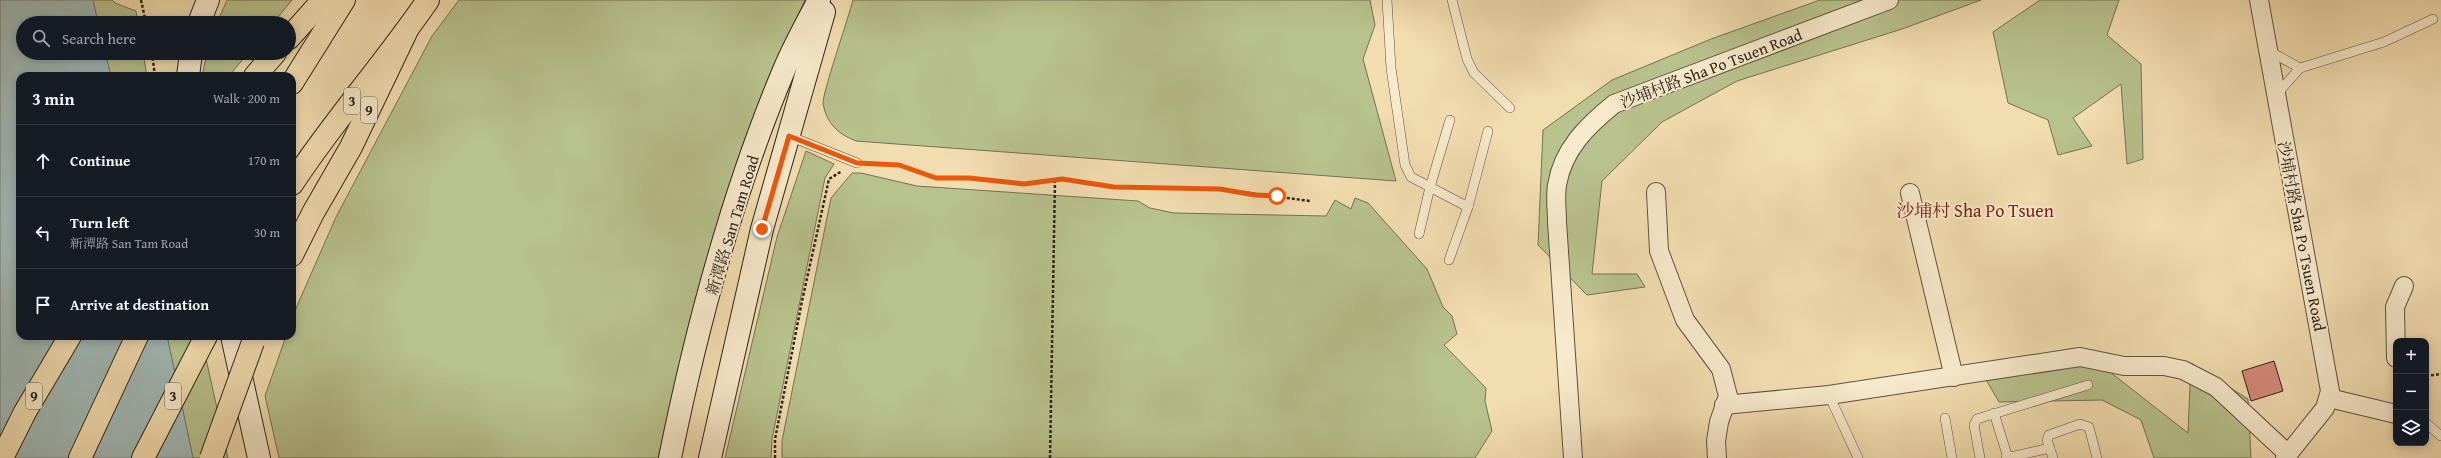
<!DOCTYPE html>
<meta charset="utf-8">
<style>
:root{--surface:#171b24;--page:#20242c;--text:#f1f3f6;--muted:#9ea1a6;--line:#363941}
body{margin:0;font-family:"Gentium Book Plus","Noto Serif TC",serif;background:var(--page);color:var(--text)}
.controls{position:absolute;right:12px;bottom:12px;display:grid;overflow:hidden;border-radius:8px;box-shadow:0 2px 10px #0003}
.controls button{width:36px;height:36px;display:grid;place-items:center;padding:0;border:0;border-bottom:1px solid var(--line);background:var(--surface);color:var(--text);font:20px sans-serif}
.stop{position:absolute;width:12px;height:12px;margin:-9px;border:3px solid #ea580c;border-radius:50%;background:#fff}
.stop.end{background:#ea580c;border-color:#fff;box-shadow:0 1px 4px #0008}
.list{margin:0;padding:0;list-style:none}
h2{display:flex;justify-content:space-between;align-items:center;height:52px;margin:0;padding:0 16px;font-size:17px}
h2 small{font-size:13px;font-weight:400;color:var(--muted)}
.list li{display:grid;grid-template-columns:26px 1fr auto;gap:12px;align-items:center;box-sizing:border-box;height:72px;padding:0 16px;border-top:1px solid var(--line)}
.list b{display:block;font-size:15px;white-space:nowrap}
.list p{margin:0;font-size:13px;white-space:nowrap;color:var(--muted)}
.list em{font-size:13px;font-style:normal;color:var(--muted)}
.icon{flex:none;width:22px;height:22px;fill:none;stroke:currentColor;stroke-width:2;stroke-linecap:round;stroke-linejoin:round}
.map{position:relative;flex:none;width:2441px;height:458px;overflow:hidden}
.search{position:absolute;background:var(--surface);box-shadow:0 2px 10px #0003;left:16px;top:16px;width:280px;height:44px;display:flex;align-items:center;gap:10px;box-sizing:border-box;padding:0 14px;border-radius:22px;color:var(--muted);font-size:15px}
.panel{position:absolute;background:var(--surface);box-shadow:0 2px 10px #0003;left:16px;top:72px;width:280px;height:268px;border-radius:12px}
.map>svg:first-child{display:block}
</style>
<div class="map">
<svg width="2441" height="458" viewBox="0 0 2441 458">
<rect width="100%" height="100%" fill="#f2ddb0"/>
<filter id="stains"><feTurbulence type="fractalNoise" baseFrequency=".005" numOctaves="4"/><feColorMatrix values="0 0 0 0 .2 0 0 0 0 .09 0 0 0 0 .02 0 0 0 .5 -.17"/></filter>
<radialGradient id="worn" r=".72"><stop offset=".6" stop-color="#630" stop-opacity="0"/><stop offset="1" stop-color="#630" stop-opacity=".3"/></radialGradient>
<!-- green -->
<g fill="#b8c28d" stroke="#727354">
<polygon points="93,0 112,0 115,3 136,11 138,23 98,23"/>
<polygon points="227,0 292,0 273,23 217,23"/>
<polygon points="459,0 805,0 774,68 720,215 671,402 658,458 279,458 265,396 286,336 292,336 292,319 297,306 336,217 432,36"/>
<path d="M853,0H1370L1375,25L1363,59L1396,181L856,141C838,134 827,124 823,104C822,94 849,16 853,0Z"/>
<polygon points="1820,0 1981,0 1902,29 1737,81 1662,122 1602,181 1592,274 1637,274 1645,287 1587,295 1538,245 1543,130 1612,80 1711,39"/>
<polygon points="2040,0 2119,0 2107,35 2141,64 2143,159 2127,164 2121,84 2073,118 2092,146 2058,155 2048,120 2008,103 1993,32"/>
<polygon points="105,53 143,53 147,76 111,76"/>
<polygon points="207,53 248,53 229,76 202,76"/>
<polygon points="806,151 834,164 825,178 772,439 771,458 725,458 777,237"/>
<polygon points="852,173 861,173 917,186 1138,201 1150,208 1174,213 1326,216 1335,200 1351,209 1355,198 1368,203 1427,269 1443,307 1452,316 1457,334 1444,345 1486,388 1485,401 1492,431 1475,458 782,458 782,441 831,198"/>
<polygon points="167,336 201,336 228,458 193,458"/>
<polygon points="2087,354 2188,433 2191,363 2248,399 2251,458 2154,458 2141,420 2102,400 1999,402 1978,366"/>
</g>
<!-- water -->
<polygon fill="#a0b9b7" stroke="#727d78" points="0,0 93,0 98,23 23,23 23,53 105,53 111,76 20,76 20,336 167,336 193,458 0,458"/>
<!-- building -->
<polygon fill="#d88b7e" stroke="#2c241a" points="2274,361 2283,391 2251,401 2242,371"/>
<g fill="none" stroke-linecap="round" stroke-linejoin="round">
<defs>
<g id="lane">
<polyline points="1387,0 1391,68 1405,165 1411,177 1468,207"/>
<polyline points="1452,0 1467,59 1474,73 1510,108"/>
<polyline points="2267,50 2300,68 2276,95"/>
<polyline points="2300,68 2384,42 2433,19"/>
<polyline points="789,136 857,163"/>
<polyline points="1419,234 1430,187 1450,120"/>
<polyline points="1449,260 1468,207 1488,131"/>
<polyline points="1829,395 1858,458"/>
<polyline points="1994,413 2008,458"/>
<polyline points="1945,418 1952,458"/>
<polyline points="2426,423 2441,436"/>
<polyline points="1980,458 1974,425 1977,419 2088,385"/>
<polyline points="2006,458 2050,448"/>
<polyline points="2053,458 2047,440 2049,435 2080,424 2089,427 2097,458"/>
</g>
<g id="street">
<polyline points="2259,0 2330,391 2325,408 2285,458"/>
<polyline points="1656,192 1659,251 1685,320 1721,369 1728,396 1719,422 1716,441 1717,458"/>
<polyline points="1910,193 1954,377"/>
<polyline points="2396,358 2395,307 2404,286"/>
<polyline points="2329,398 2396,414"/>
<polyline points="1724,405 1829,395 2080,357 2124,366 2164,366 2183,370 2216,387 2288,454"/>
<path d="M1573,458L1557,222C1557,210 1555,197 1557,185C1563,149 1587,126 1614,104L1889,0"/>
</g>
<g id="secondary">
<polyline points="199,23 208,0"/>
<polyline points="188,76 191,53"/>
<polyline points="232,336 259,458"/>
<path d="M670,458C696,330 733,191 784,70C794,46 807,23 819,0"/>
<polyline points="710,458 762,229 824,12"/>
</g>
<g id="highway">
<polyline points="289,38 323,0"/>
<polyline points="255,76 275,53"/>
<polyline points="292,83 344,0"/>
<path d="M292,184C334,120 385,63 428,0"/>
<polyline points="292,255 313,213 351,147 407,30"/>
<polyline points="2,458 25,412 70,336"/>
<polyline points="80,458 137,336"/>
<polyline points="143,458 206,336"/>
</g>
</defs>
<!-- lane casing -->
<use href="#lane" stroke="#5e5240" stroke-width="10"/>
<!-- street casing -->
<use href="#street" stroke="#5e5240" stroke-width="20"/>
<!-- secondary casing -->
<use href="#secondary" stroke="#2c241a" stroke-width="24"/>
<!-- highway casing -->
<use href="#highway" stroke="#2c241a" stroke-width="24"/>
<!-- path -->
<g stroke="#2c241a" stroke-width="2.5" stroke-dasharray="3 2" stroke-linecap="butt">
<polyline points="141,0 146,23"/>
<polyline points="152,53 155,76"/>
<polyline points="871,163 899,165 936,178 969,178 1024,184 1062,179 1114,187 1220,189 1310,201"/>
<polyline points="2426,376 2441,374"/>
<polyline points="775,458 775,439 802,301 829,179 842,171"/>
<polyline points="1050,458 1055,180"/>
</g>
<!-- lane -->
<use href="#lane" stroke="#f7e9cc" stroke-width="9"/>
<!-- street -->
<use href="#street" stroke="#f7e9cc" stroke-width="18"/>
<!-- secondary -->
<use href="#secondary" stroke="#f7e9cc" stroke-width="22"/>
<!-- highway -->
<use href="#highway" stroke="#f2ddb0" stroke-width="22"/>
<defs>
<polyline id="highway-bridge" points="211,458 253,342"/>
</defs>
<!-- highway-bridge casing -->
<use href="#highway-bridge" stroke="#2c241a" stroke-width="24" stroke-linecap="butt"/>
<!-- highway-bridge -->
<use href="#highway-bridge" stroke="#f2ddb0" stroke-width="22"/>
</g>
<g fill="none" stroke-linecap="round" stroke-linejoin="round">
<!-- route -->
<polyline stroke="#ea580c" stroke-width="5" points="762,229 789,136 857,163 899,165 936,178 969,178 1024,184 1062,179 1114,187 1220,189 1255,195 1277,196"/>
</g>
<g text-anchor="middle" stroke-width="4" stroke-linejoin="round" paint-order="stroke">
<!-- shield labels -->
<g fill="#f7e9cc" stroke="#695f4f" stroke-width="1">
<rect x="344" y="88" width="16" height="26" rx="3"/>
<rect x="361" y="97" width="16" height="26" rx="3"/>
<rect x="26" y="383" width="16" height="26" rx="3"/>
<rect x="165" y="383" width="16" height="26" rx="3"/>
</g>
<g font-size="15" font-weight="bold" fill="#2c241a">
<text x="352" y="106">3</text>
<text x="369" y="115">9</text>
<text x="34" y="401">9</text>
<text x="173" y="401">3</text>
</g>
<!-- street labels -->
<g font-size="16" fill="#2c241a" stroke="#f7e9cc">
<text transform="translate(1711 68) rotate(-21)" y="6">沙埔村路 Sha Po Tsuen Road</text>
<text transform="translate(732 225) rotate(-73)" y="6">新潭路 San Tam Road</text>
<text transform="translate(2302 236) rotate(79)" y="6">沙埔村路 Sha Po Tsuen Road</text>
</g>
<!-- quarter labels -->
<g font-size="18" fill="#7a1f14" stroke="#f7e9cc">
<text x="1975" y="217">沙埔村 Sha Po Tsuen</text>
</g>
</g>
<rect width="100%" height="100%" filter="url(#stains)"/>
<rect width="100%" height="100%" fill="url(#worn)"/>
</svg>
<div class="controls">
<button>+</button>
<button>−</button>
<button><svg class="icon" aria-label="layers" viewBox="0 0 24 24"><path d="M12 4l9 5-9 5-9-5zM3 14l9 5 9-5"/></svg></button>
</div>
<div class="stop" style="left:1277px;top:196px"></div>
<div class="stop end" style="left:762px;top:229px"></div>
<div class="search"><svg class="icon" aria-label="search" viewBox="0 0 24 24"><circle cx="10" cy="10" r="6"/><path d="M15 15l6 6"/></svg>Search here</div>
<section class="panel">
<h2>3 min<small>Walk · 200 m</small></h2>
<ul class="list">
<li><svg class="icon" aria-label="ahead" viewBox="0 0 24 24"><path d="M12 20V5M6 11l6-6 6 6"/></svg><div><b>Continue</b></div><em>170 m</em></li>
<li><svg class="icon" aria-label="left" viewBox="0 0 24 24"><path d="M17 20v-9H6M10 6l-5 5 5 5"/></svg><div><b>Turn left</b><p>新潭路 San Tam Road</p></div><em>30 m</em></li>
<li><svg class="icon" aria-label="arrive" viewBox="0 0 24 24"><path d="M6 21V4h12l-3 4 3 4H6"/></svg><div><b>Arrive at destination</b></div></li>
</ul>
</section>
</div>
